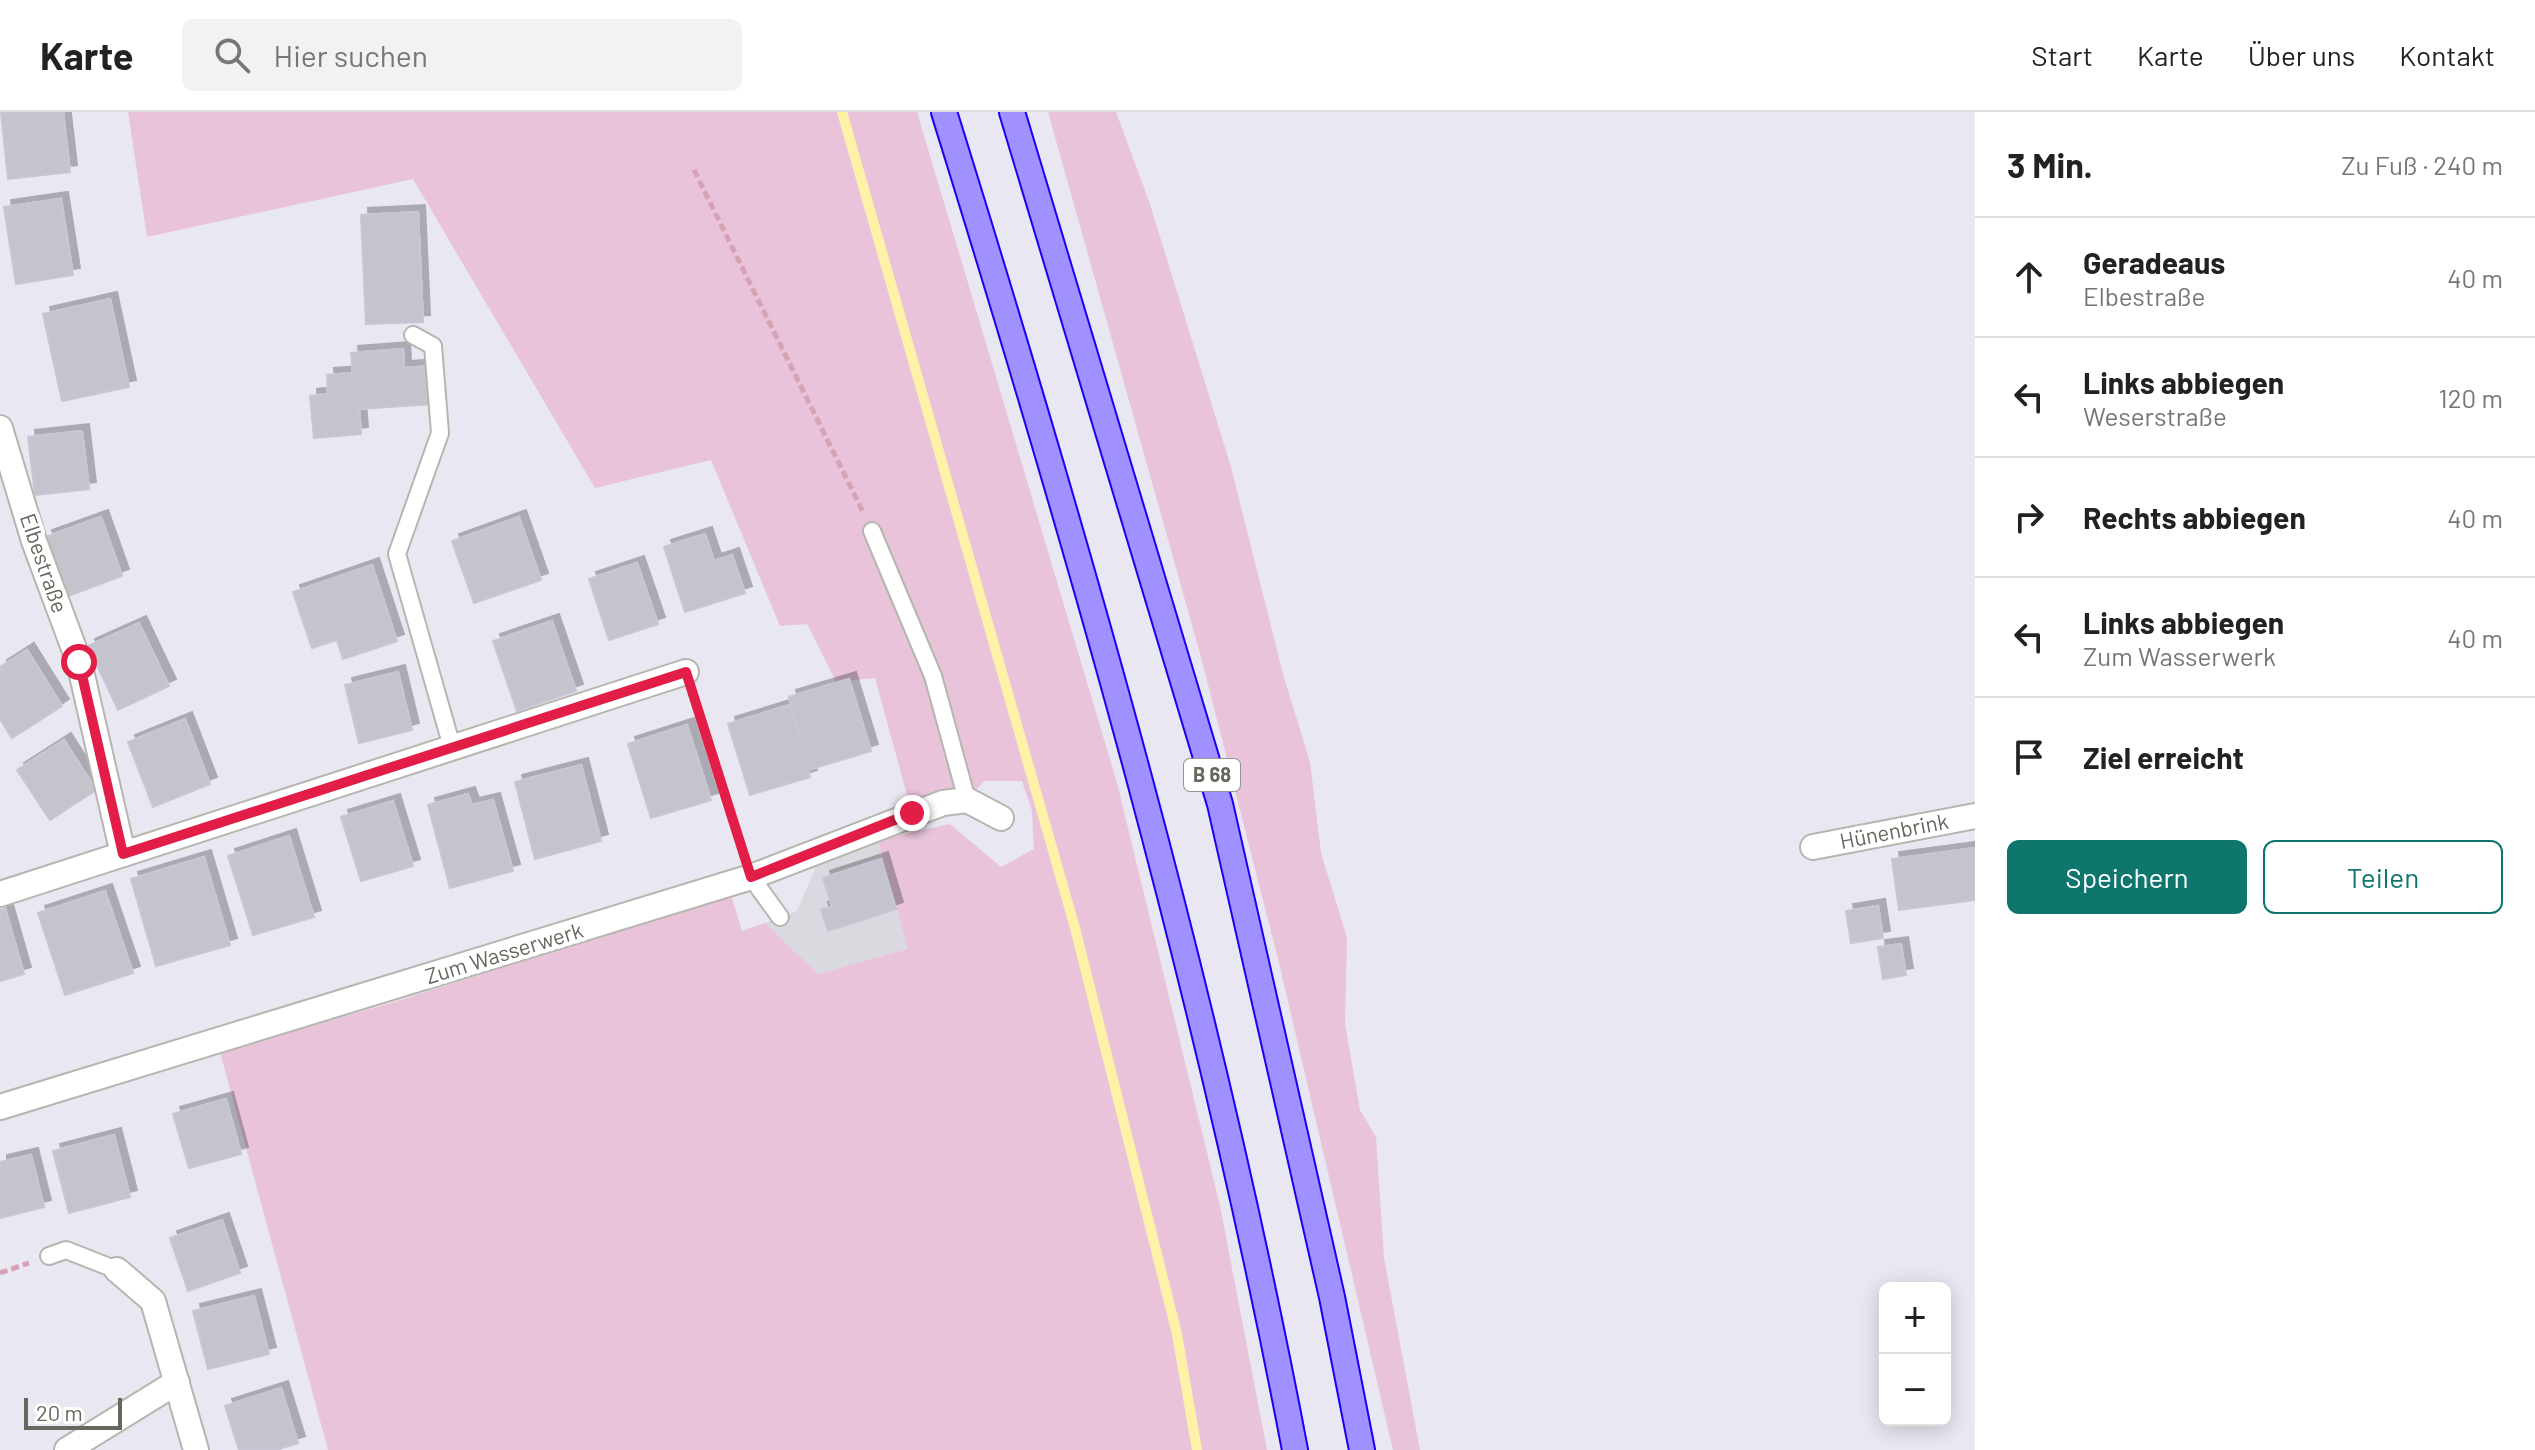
<!DOCTYPE html>
<html lang="de">
<meta charset="utf-8">
<style>
:root{--surface:#fff;--page:#f2f2f2;--text:#222;--muted:#767676;--line:#e0e0e0;--accent:#0f766e}
body{margin:0;font-family:Barlow,sans-serif;background:var(--page);color:var(--text)}
.controls{position:absolute;right:24px;bottom:24px;display:grid;overflow:hidden;border-radius:12px;box-shadow:0 4px 20px #0003}
.controls button{width:72px;height:72px;display:grid;place-items:center;padding:0;border:0;border-bottom:2px solid var(--line);background:var(--surface);color:var(--text);font:40px sans-serif}
.scale{position:absolute;left:24px;bottom:20px;width:98px;box-sizing:border-box;padding-left:8px;border:4px solid #67675e;border-top:0;font-size:22px;line-height:28px;white-space:nowrap;color:#67675e;-webkit-text-stroke:6px #fff;paint-order:stroke}
.stop{position:absolute;width:24px;height:24px;margin:-18px;border:6px solid #e11d48;border-radius:50%;background:#fff}
.stop.end{background:#e11d48;border-color:#fff;box-shadow:0 2px 8px #0008}
.list{margin:0;padding:0;list-style:none}
h2{display:flex;justify-content:space-between;align-items:center;height:104px;margin:0;padding:0 32px;font-size:34px}
h2 small{font-size:26px;font-weight:400;color:var(--muted)}
.list li{display:grid;grid-template-columns:52px 1fr auto;gap:24px;align-items:center;box-sizing:border-box;height:120px;padding:0 32px;border-top:2px solid var(--line)}
.list b{display:block;font-size:30px;white-space:nowrap}
.list p{margin:0;font-size:26px;white-space:nowrap;color:var(--muted)}
.list em{font-size:26px;font-style:normal;color:var(--muted)}
.actions{display:flex;gap:16px;padding:24px 32px}
.actions a{flex:1;padding:18px 0;border:2px solid var(--accent);border-radius:12px;text-align:center;font-size:28px;color:var(--accent)}
.actions .main{background:var(--accent);color:#fff}
.icon{flex:none;width:44px;height:44px;fill:none;stroke:currentColor;stroke-width:2;stroke-linecap:round;stroke-linejoin:round}
.map{position:relative;flex:none;width:1975px;height:1338px;overflow:hidden}
header{display:flex;align-items:center;gap:48px;box-sizing:border-box;height:112px;padding:0 40px;background:var(--surface);border-bottom:2px solid var(--line)}
header strong{font-size:38px}
nav{display:flex;gap:44px;margin-inline-start:auto;font-size:28px}
.search{width:560px;height:72px;background:var(--page);display:flex;align-items:center;gap:20px;box-sizing:border-box;padding:0 28px;border-radius:12px;color:var(--muted);font-size:30px}
main{display:flex}
aside{flex:1;background:var(--surface)}
.map>svg:first-child{display:block}
</style>
<header>
<strong>Karte</strong>
<div class="search"><svg class="icon" aria-label="search" viewBox="0 0 24 24"><circle cx="10" cy="10" r="6"/><path d="M15 15l6 6"/></svg>Hier suchen</div>
<nav><a>Start</a><a>Karte</a><a>Über uns</a><a>Kontakt</a></nav>
</header>
<main>
<div class="map">
<svg width="1975" height="1338" viewBox="0 0 1975 1338">
<defs>
<filter id="shadow"><feDropShadow dx="7" dy="-7" stdDeviation="0" flood-color="#0004"/></filter>
</defs>
<rect width="100%" height="100%" fill="#e9e7f1"/>
<!-- industrial -->
<polygon fill="#dad9df" points="878,728 909,837 818,862 765,811 797,799 817,752"/>
<!-- green -->
<g fill="#e8c3d9">
<polygon points="128,0 917,0 1117,671 1220,1094 1267,1338 328,1338 220,940 388,892 731,783 742,819 765,811 818,862 908,837 878,728 950,712 1001,755 1034,737 1032,699 1022,669 984,669 967,688 912,701 875,566 836,570 807,512 780,514 711,348 595,376 413,67 147,125"/>
<polygon points="1048,0 1116,0 1149,89 1231,355 1283,562 1310,650 1321,741 1347,826 1345,912 1360,998 1376,1025 1384,1146 1420,1338 1393,1338 1279,851 1201,545"/>
</g>
<g fill="none" stroke-linecap="round" stroke-linejoin="round">
<!-- stream -->
<polyline stroke="#fff2a8" stroke-width="10" points="842,0 1075,816 1177,1222 1197,1338"/>
</g>
<!-- building -->
<g fill="#c4c4cc" stroke="#c7c5d6" stroke-width="2" filter="url(#shadow)">
<polygon points="1,0 63,0 70,60 8,67"/>
<polygon points="61,87 73,163 16,172 4,95"/>
<polygon points="418,100 423,210 366,212 361,103"/>
<polygon points="110,187 129,275 62,289 43,202"/>
<polygon points="403,237 404,256 429,254 432,292 359,297 361,322 314,326 310,284 328,282 327,263 353,261 351,241"/>
<polygon points="82,319 89,377 35,383 28,325"/>
<polygon points="101,405 122,464 66,485 45,425"/>
<polygon points="519,405 541,468 474,491 452,429"/>
<polygon points="705,422 714,449 732,443 745,481 685,500 664,435"/>
<polygon points="637,451 658,512 609,528 589,467"/>
<polygon points="372,453 397,529 343,547 337,528 312,536 293,480"/>
<polygon points="552,509 576,579 517,599 493,529"/>
<polygon points="139,511 169,574 118,598 88,534"/>
<polygon points="27,538 62,594 12,626 0,607 0,555"/>
<polygon points="398,560 412,618 359,631 345,573"/>
<polygon points="849,567 871,639 811,657 789,585"/>
<polygon points="789,593 810,665 750,683 728,612"/>
<polygon points="185,607 210,672 153,695 128,630"/>
<polygon points="687,613 711,688 651,706 628,632"/>
<polygon points="64,628 96,678 50,708 17,658"/>
<polygon points="581,653 601,729 535,747 515,670"/>
<polygon points="468,682 472,693 493,688 513,759 450,776 428,693"/>
<polygon points="393,689 413,754 361,769 341,705"/>
<polygon points="289,724 314,805 253,823 228,744"/>
<polygon points="1975,736 1975,788 1899,798 1892,747"/>
<polygon points="204,745 230,833 156,854 131,767"/>
<polygon points="881,747 896,797 828,819 821,797 832,795 823,766"/>
<polygon points="105,779 133,861 65,883 38,801"/>
<polygon points="1878,794 1883,826 1851,831 1846,799"/>
<polygon points="5,796 24,862 0,869 0,798"/>
<polygon points="1901,832 1906,863 1883,867 1878,835"/>
<polygon points="226,987 241,1042 189,1056 173,1002"/>
<polygon points="114,1023 130,1085 69,1101 53,1039"/>
<polygon points="31,1043 44,1095 0,1106 0,1050"/>
<polygon points="222,1108 240,1161 188,1179 170,1126"/>
<polygon points="254,1184 269,1242 208,1257 193,1199"/>
<polygon points="281,1276 298,1331 276,1338 239,1338 225,1294"/>
</g>
<g fill="none" stroke-linecap="round" stroke-linejoin="round">
<defs>
<g id="lane">
<polyline points="413,223 433,234 440,321 397,442 452,635"/>
<polyline points="872,419 933,564 967,688"/>
<polyline points="751,765 780,805"/>
<polyline points="49,1144 66,1138 117,1158"/>
</g>
<g id="street">
<polyline points="0,316 34,429 79,550 123,742"/>
<polyline points="1813,735 1975,704"/>
<polyline points="0,782 686,560"/>
<polyline points="0,995 751,765 943,691 967,688 1001,706"/>
<polyline points="117,1158 153,1189 196,1338"/>
<polyline points="67,1338 177,1270"/>
</g>
<g id="highway">
<path d="M944,0C1081,440 1209,885 1295,1338"/>
<polyline points="1012,0 1220,692 1332,1185 1362,1338"/>
</g>
</defs>
<!-- lane casing -->
<use href="#lane" stroke="#b6b6af" stroke-width="20"/>
<!-- street casing -->
<use href="#street" stroke="#b6b6af" stroke-width="28"/>
<!-- highway casing -->
<use href="#highway" stroke="#1900f7" stroke-width="28"/>
<!-- path -->
<g stroke="#d5a3b3" stroke-width="5" stroke-dasharray="8 4" stroke-linecap="butt">
<polyline points="694,58 863,400"/>
<polyline points="694,587 743,741"/>
<polyline points="0,1161 29,1151"/>
</g>
<!-- lane -->
<use href="#lane" stroke="#fff" stroke-width="16"/>
<!-- street -->
<use href="#street" stroke="#fff" stroke-width="24"/>
<!-- highway -->
<use href="#highway" stroke="#a190ff" stroke-width="24"/>
</g>
<g fill="none" stroke-linecap="round" stroke-linejoin="round">
<!-- route -->
<polyline stroke="#e11d48" stroke-width="10" points="79,550 123,742 686,560 751,765 912,701"/>
</g>
<g text-anchor="middle" stroke-width="8" stroke-linejoin="round" paint-order="stroke">
<!-- shield labels -->
<rect fill="#fff" stroke="#95958e" stroke-width="2" x="1184" y="647" width="56" height="32" rx="6"/>
<g font-size="20" font-weight="bold" fill="#67675e">
<text x="1212" y="670">B 68</text>
</g>
<!-- street labels -->
<g font-size="22" fill="#67675e" stroke="#fff">
<text transform="translate(44 451) rotate(71)" y="8">Elbestraße</text>
<text transform="translate(1894 719) rotate(-11)" y="8">Hünenbrink</text>
<text transform="translate(504 841) rotate(-17)" y="8">Zum Wasserwerk</text>
</g>
</g>
</svg>
<div class="controls">
<button>+</button>
<button>−</button>
</div>
<div class="scale">20 m</div>
<div class="stop" style="left:79px;top:550px"></div>
<div class="stop end" style="left:912px;top:701px"></div>
</div>
<aside>
<h2>3 Min.<small>Zu Fuß · 240 m</small></h2>
<ul class="list">
<li><svg class="icon" aria-label="ahead" viewBox="0 0 24 24"><path d="M12 20V5M6 11l6-6 6 6"/></svg><div><b>Geradeaus</b><p>Elbestraße</p></div><em>40 m</em></li>
<li><svg class="icon" aria-label="left" viewBox="0 0 24 24"><path d="M17 20v-9H6M10 6l-5 5 5 5"/></svg><div><b>Links abbiegen</b><p>Weserstraße</p></div><em>120 m</em></li>
<li><svg class="icon" aria-label="right" viewBox="0 0 24 24"><path d="M7 20v-9h11M14 6l5 5-5 5"/></svg><div><b>Rechts abbiegen</b></div><em>40 m</em></li>
<li><svg class="icon" aria-label="left" viewBox="0 0 24 24"><path d="M17 20v-9H6M10 6l-5 5 5 5"/></svg><div><b>Links abbiegen</b><p>Zum Wasserwerk</p></div><em>40 m</em></li>
<li><svg class="icon" aria-label="arrive" viewBox="0 0 24 24"><path d="M6 21V4h12l-3 4 3 4H6"/></svg><div><b>Ziel erreicht</b></div></li>
</ul>
<div class="actions"><a class="main">Speichern</a><a>Teilen</a></div>
</aside>
</main>
